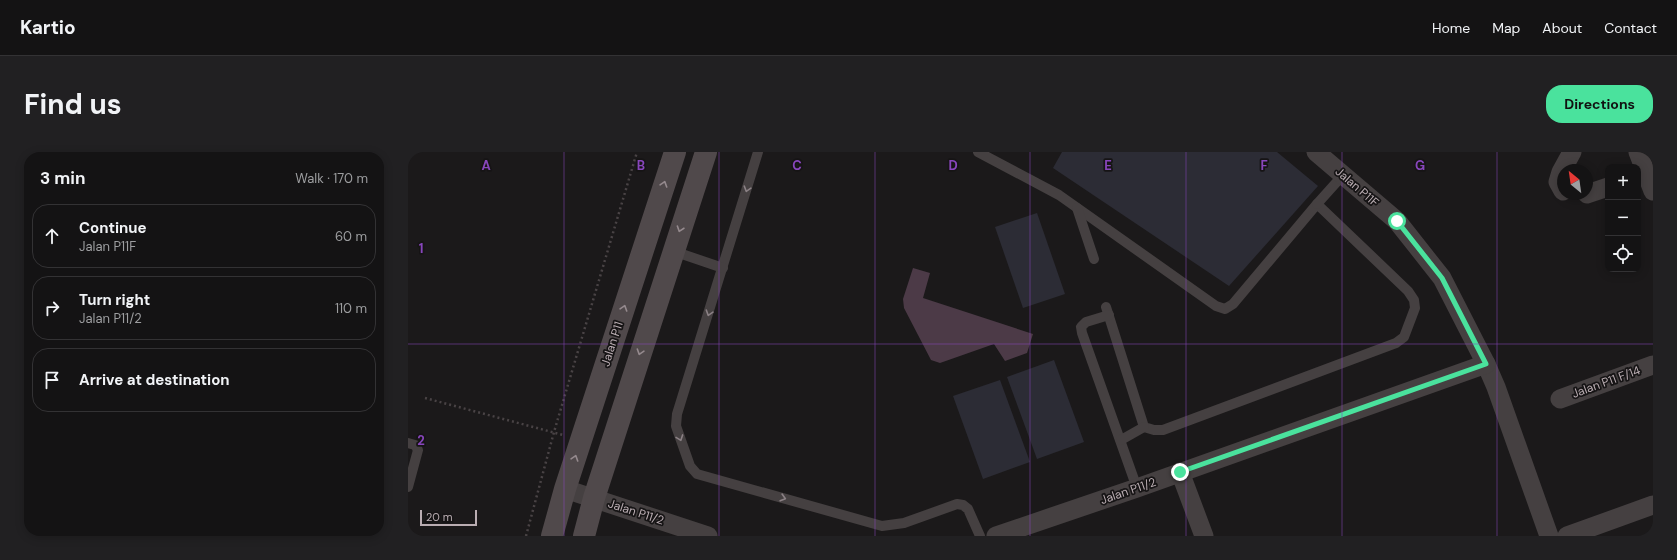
<!DOCTYPE html>
<meta charset="utf-8">
<style>
:root{--surface:#141314;--page:#212022;--text:#f1f3f6;--muted:#9d9ea0;--line:#333234;--accent:#4ae29d}
body{margin:0;font-family:"DM Sans",sans-serif;background:var(--page);color:var(--text)}
.controls{position:absolute;right:12px;top:12px;display:grid;overflow:hidden;border-radius:8px;box-shadow:0 2px 10px #0003}
.controls button{width:36px;height:36px;display:grid;place-items:center;padding:0;border:0;border-bottom:1px solid var(--line);background:var(--surface);color:var(--text);font:20px sans-serif}
.compass{position:absolute;left:1149px;top:12px;width:36px;height:36px;border-radius:50%;background:var(--surface);box-shadow:0 2px 10px #0003;rotate:331deg}
.scale{position:absolute;left:12px;bottom:10px;width:57px;box-sizing:border-box;padding-left:4px;border:2px solid #baadb2;border-top:0;font-size:11px;line-height:14px;white-space:nowrap;color:#baadb2;-webkit-text-stroke:3px #161415;paint-order:stroke}
.stop{position:absolute;width:12px;height:12px;margin:-9px;border:3px solid #4ae29d;border-radius:50%;background:#fff}
.stop.end{background:#4ae29d;border-color:#fff;box-shadow:0 1px 4px #0008}
.list{margin:0;padding:0;list-style:none}
h2{display:flex;justify-content:space-between;align-items:center;height:52px;margin:0;padding:0 16px;font-size:17px}
h2 small{font-size:13px;font-weight:400;color:var(--muted)}
.list li{display:grid;grid-template-columns:26px 1fr auto;gap:12px;align-items:center;box-sizing:border-box;height:64px;margin:0 8px 8px;padding:0 8px;border:1px solid var(--line);border-radius:16px}
.list b{display:block;font-size:15px;white-space:nowrap}
.list p{margin:0;font-size:13px;white-space:nowrap;color:var(--muted)}
.list em{font-size:13px;font-style:normal;color:var(--muted)}
.icon{flex:none;width:22px;height:22px;fill:none;stroke:currentColor;stroke-width:2;stroke-linecap:round;stroke-linejoin:round}
.map{position:relative;flex:none;width:1245px;height:384px;overflow:hidden;border-radius:16px}
header{display:flex;align-items:center;gap:24px;box-sizing:border-box;height:56px;padding:0 20px;background:var(--surface);border-bottom:1px solid var(--line)}
header strong{font-size:19px}
nav{display:flex;gap:22px;margin-inline-start:auto;font-size:14px}
.intro{display:flex;align-items:center;justify-content:space-between;box-sizing:border-box;height:96px;padding:0 24px}
h1{margin:0;font-size:28px}
.button{padding:10px 18px;border-radius:16px;background:var(--accent);color:#111;font-size:14px;font-weight:700}
main{display:flex;gap:24px;padding:0 24px}
aside{flex:1;background:var(--surface);border-radius:16px;box-shadow:0 2px 10px #0003}
.map>svg:first-child{display:block}
</style>
<header>
<strong>Kartio</strong>
<nav><a>Home</a><a>Map</a><a>About</a><a>Contact</a></nav>
</header>
<div class="intro"><h1>Find us</h1><a class="button">Directions</a></div>
<main>
<aside>
<h2>3 min<small>Walk · 170 m</small></h2>
<ul class="list">
<li><svg class="icon" aria-label="ahead" viewBox="0 0 24 24"><path d="M12 20V5M6 11l6-6 6 6"/></svg><div><b>Continue</b><p>Jalan P11F</p></div><em>60 m</em></li>
<li><svg class="icon" aria-label="right" viewBox="0 0 24 24"><path d="M7 20v-9h11M14 6l5 5-5 5"/></svg><div><b>Turn right</b><p>Jalan P11/2</p></div><em>110 m</em></li>
<li><svg class="icon" aria-label="arrive" viewBox="0 0 24 24"><path d="M6 21V4h12l-3 4 3 4H6"/></svg><div><b>Arrive at destination</b></div></li>
</ul>
</aside>
<div class="map">
<svg width="1245" height="384" viewBox="0 0 1245 384">
<rect width="100%" height="100%" fill="#1b191a"/>
<!-- green -->
<g fill="#2c2c35">
<polygon points="654,0 869,0 910,34 821,134 645,16"/>
<polygon points="629,61 657,142 615,156 587,75"/>
<polygon points="646,208 676,290 629,307 599,225"/>
<polygon points="592,228 622,310 575,327 545,244"/>
</g>
<!-- water -->
<polygon fill="#4c3a47" points="505,116 522,121 515,146 625,182 619,201 597,209 586,192 532,211 523,208 496,156 495,147"/>
<g fill="none" stroke-linecap="round" stroke-linejoin="round">
<!-- path -->
<g stroke="#494345" stroke-width="2.5" stroke-dasharray="2 3" stroke-linecap="butt">
<polyline points="17,246 155,283"/>
<polyline points="118,384 146,280 229,0"/>
</g>
<!-- lane -->
<g stroke="#454041" stroke-width="10">
<polyline points="350,0 269,262 268,274 282,314 289,322 474,374 496,371 549,352 555,353 560,357 572,384"/>
<polyline points="570,0 651,43 808,154 817,157 825,152 909,52 1000,139 1006,148 1007,156 996,185 988,191 755,278 746,278 736,275 698,155"/>
<polyline points="909,52 935,23"/>
<polyline points="669,56 686,107"/>
<polyline points="265,99 315,116"/>
<polyline points="701,163 678,170 673,175 674,181 729,336"/>
<polyline points="713,288 736,275"/>
<polyline points="0,291 7,293 10,298 0,335"/>
</g>
<!-- street -->
<g stroke="#454041" stroke-width="19">
<polyline points="908,0 989,69 1034,126 1078,212 1088,235 1141,384"/>
<polyline points="1230,0 1245,39"/>
<polyline points="1155,39 1150,30 1153,20 1164,0"/>
<polyline points="1179,42 1200,35"/>
<polyline points="1152,247 1245,213"/>
<polyline points="772,320 796,384"/>
<polyline points="157,337 300,384"/>
<polyline points="588,384 729,336 1078,212"/>
<polyline points="1159,384 1245,353"/>
</g>
<!-- secondary -->
<g stroke="#50494b" stroke-width="22">
<polyline points="144,384 157,337 267,0"/>
<polyline points="176,384 186,346 298,0"/>
</g>
</g>
<!-- one-way arrows -->
<defs><path id="oneway-chevron" d="M-2-3.5L2.5 0L-2 3.5" fill="none" stroke-width="1.6" stroke-linecap="round" stroke-linejoin="round"/></defs>
<g stroke="#958a8e">
<use href="#oneway-chevron" transform="translate(256 32) rotate(-72)"/>
<use href="#oneway-chevron" transform="translate(272 77) rotate(109)"/>
<use href="#oneway-chevron" transform="translate(216 156) rotate(-72)"/>
<use href="#oneway-chevron" transform="translate(232 200) rotate(108)"/>
<use href="#oneway-chevron" transform="translate(167 306) rotate(-72)"/>
</g>
<g stroke="#8b8185">
<use href="#oneway-chevron" transform="translate(339 37) rotate(107)"/>
<use href="#oneway-chevron" transform="translate(301 161) rotate(108)"/>
<use href="#oneway-chevron" transform="translate(272 286) rotate(70)"/>
<use href="#oneway-chevron" transform="translate(375 346) rotate(16)"/>
</g>
<g fill="none" stroke-linecap="round" stroke-linejoin="round">
<!-- route -->
<polyline stroke="#4ae29d" stroke-width="5" points="772,320 1078,212 1034,126 989,69"/>
</g>
<!-- grid -->
<path fill="none" stroke="#8846bc" stroke-width="1" stroke-opacity="0.55" d="M156,0V384M311,0V384M467,0V384M622,0V384M778,0V384M934,0V384M1089,0V384M0,192H1245"/>
<g text-anchor="middle" stroke-width="3.5" stroke-linejoin="round" paint-order="stroke">
<!-- street labels -->
<g font-size="12" fill="#baadb2" stroke="#161415">
<text transform="translate(949 35) rotate(41)" y="4">Jalan P11F</text>
<text transform="translate(204 192) rotate(-72)" y="4">Jalan P11</text>
<text transform="translate(1198 230) rotate(-20)" y="4">Jalan P11 F/14</text>
<text transform="translate(720 339) rotate(-19)" y="4">Jalan P11/2</text>
<text transform="translate(228 360) rotate(18)" y="4">Jalan P11/2</text>
</g>
</g>
<g font-size="13" text-anchor="middle" font-weight="bold" fill="#8846bc" stroke="#161415" stroke-width="3.5" stroke-linejoin="round" paint-order="stroke">
<text x="78" y="18">A</text>
<text x="233" y="18">B</text>
<text x="389" y="18">C</text>
<text x="545" y="18">D</text>
<text x="700" y="18">E</text>
<text x="856" y="18">F</text>
<text x="1012" y="18">G</text>
<text x="13" y="101">1</text>
<text x="13" y="293">2</text>
</g>
</svg>
<div class="controls">
<button>+</button>
<button>−</button>
<button><svg class="icon" aria-label="locate" viewBox="0 0 24 24"><circle cx="12" cy="12" r="6"/><path d="M12 2v4M12 18v4M2 12h4M18 12h4"/></svg></button>
</div>
<svg class="compass" viewBox="-18 -18 36 36"><path d="M0-13l5 13h-10z" fill="#e53935"/><path d="M0 13l5-13h-10z" fill="#9d9ea0"/></svg>
<div class="scale">20 m</div>
<div class="stop" style="left:989px;top:69px"></div>
<div class="stop end" style="left:772px;top:320px"></div>
</div>
</main>
